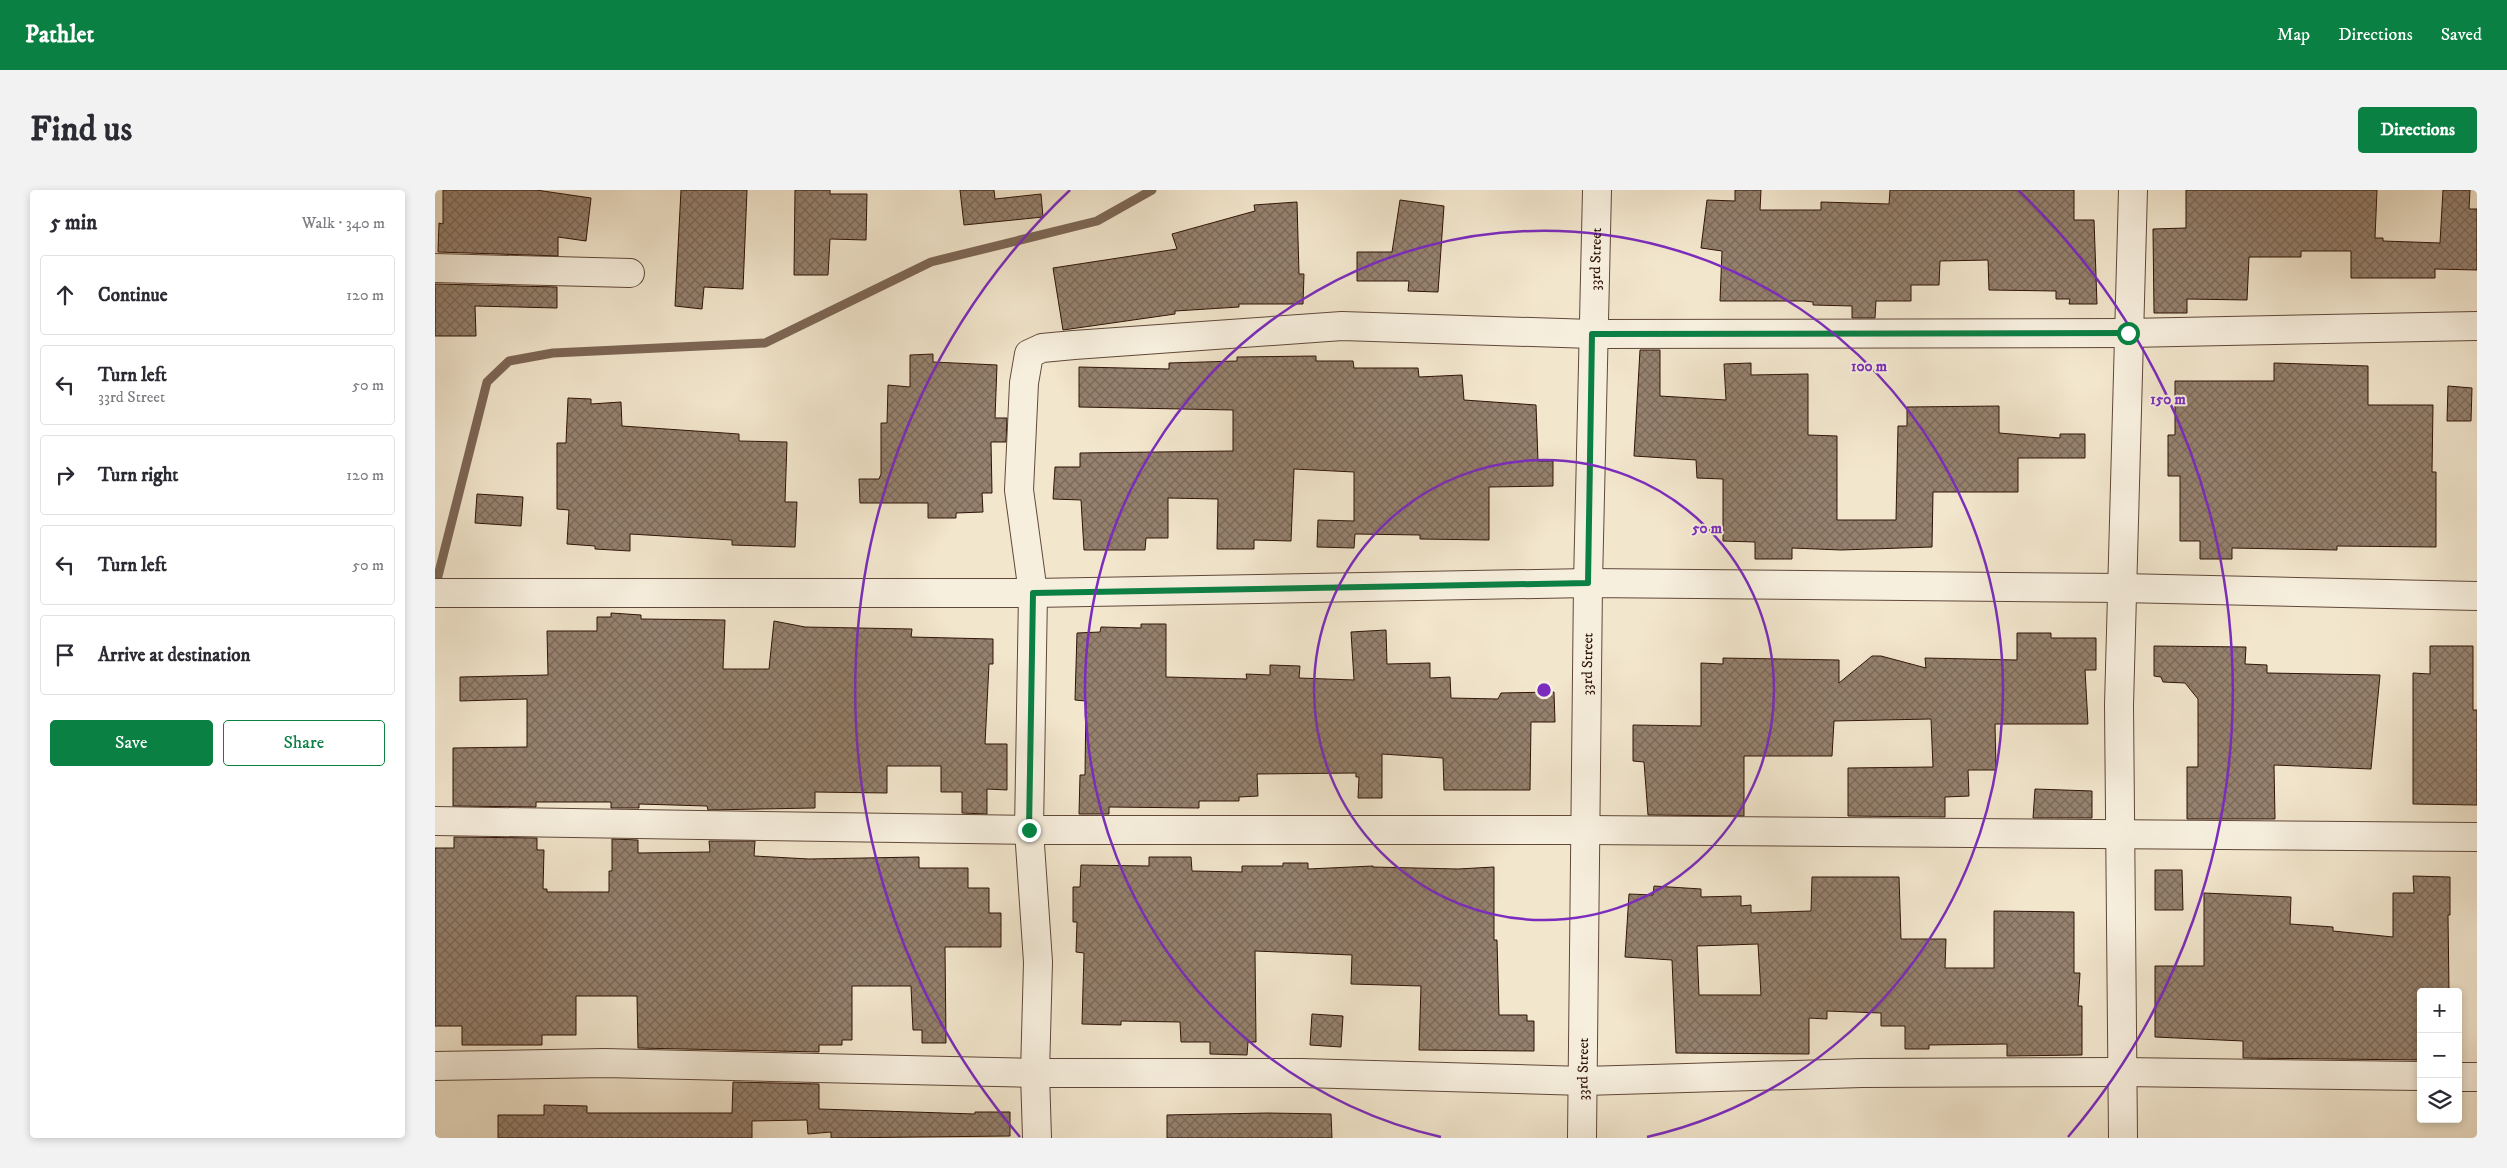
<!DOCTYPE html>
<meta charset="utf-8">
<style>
:root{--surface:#fff;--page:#f2f2f3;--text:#2b2b33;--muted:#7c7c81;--line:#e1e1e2;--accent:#0b8043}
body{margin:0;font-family:"IM FELL DW Pica",serif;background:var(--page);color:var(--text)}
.controls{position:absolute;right:15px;bottom:15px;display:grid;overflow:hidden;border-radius:5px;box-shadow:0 2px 8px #0003}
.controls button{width:45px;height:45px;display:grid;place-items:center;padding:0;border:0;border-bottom:1px solid var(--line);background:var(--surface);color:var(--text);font:25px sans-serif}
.stop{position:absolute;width:15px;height:15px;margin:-11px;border:4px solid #0b8043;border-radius:50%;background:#fff}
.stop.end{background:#0b8043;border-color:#fff;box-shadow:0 1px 5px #0008}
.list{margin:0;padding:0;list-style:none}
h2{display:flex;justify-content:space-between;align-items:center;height:65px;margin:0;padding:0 20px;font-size:21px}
h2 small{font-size:16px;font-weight:400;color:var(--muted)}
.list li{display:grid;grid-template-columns:32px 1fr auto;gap:15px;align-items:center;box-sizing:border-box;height:80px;margin:0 10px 10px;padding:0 10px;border:1px solid var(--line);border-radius:5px}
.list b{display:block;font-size:19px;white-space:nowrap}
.list p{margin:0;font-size:16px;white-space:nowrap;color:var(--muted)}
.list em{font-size:16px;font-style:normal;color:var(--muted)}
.actions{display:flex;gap:10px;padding:15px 20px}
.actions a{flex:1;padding:11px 0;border:1px solid var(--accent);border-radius:5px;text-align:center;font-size:18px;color:var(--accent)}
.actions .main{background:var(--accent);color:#fff}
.icon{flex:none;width:28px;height:28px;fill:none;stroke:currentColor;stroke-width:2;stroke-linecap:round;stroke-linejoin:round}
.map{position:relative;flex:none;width:2042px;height:948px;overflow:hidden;border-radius:5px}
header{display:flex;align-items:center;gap:30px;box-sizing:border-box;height:70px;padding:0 25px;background:var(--accent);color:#fff}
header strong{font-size:24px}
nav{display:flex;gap:28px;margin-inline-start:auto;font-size:18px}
.intro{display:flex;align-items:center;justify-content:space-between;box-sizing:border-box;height:120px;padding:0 30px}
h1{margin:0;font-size:35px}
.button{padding:12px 22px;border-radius:5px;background:var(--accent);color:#fff;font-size:18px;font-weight:700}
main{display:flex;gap:30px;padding:0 30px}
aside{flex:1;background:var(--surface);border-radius:5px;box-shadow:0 2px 8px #0003}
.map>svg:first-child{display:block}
</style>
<header>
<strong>Pathlet</strong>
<nav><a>Map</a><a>Directions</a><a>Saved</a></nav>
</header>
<div class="intro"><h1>Find us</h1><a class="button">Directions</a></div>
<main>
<aside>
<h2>5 min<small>Walk · 340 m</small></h2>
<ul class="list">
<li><svg class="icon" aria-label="ahead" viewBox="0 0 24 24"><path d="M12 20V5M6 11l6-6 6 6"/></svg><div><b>Continue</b></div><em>120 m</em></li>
<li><svg class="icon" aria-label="left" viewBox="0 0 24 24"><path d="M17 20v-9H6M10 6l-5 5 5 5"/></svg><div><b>Turn left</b><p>33rd Street</p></div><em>50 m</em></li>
<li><svg class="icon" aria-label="right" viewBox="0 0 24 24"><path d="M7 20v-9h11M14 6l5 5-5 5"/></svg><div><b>Turn right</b></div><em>120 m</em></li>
<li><svg class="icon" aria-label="left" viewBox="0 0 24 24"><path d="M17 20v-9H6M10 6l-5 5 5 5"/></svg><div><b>Turn left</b></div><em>50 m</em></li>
<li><svg class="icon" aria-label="arrive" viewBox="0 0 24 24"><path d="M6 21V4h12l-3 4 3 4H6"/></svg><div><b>Arrive at destination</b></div></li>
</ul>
<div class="actions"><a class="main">Save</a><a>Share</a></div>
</aside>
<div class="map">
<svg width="2042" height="948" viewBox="0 0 2042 948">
<defs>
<pattern id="building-cross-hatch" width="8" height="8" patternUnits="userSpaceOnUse" patternTransform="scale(1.25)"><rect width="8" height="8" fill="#95816e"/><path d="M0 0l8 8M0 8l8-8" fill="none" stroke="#7a6858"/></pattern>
</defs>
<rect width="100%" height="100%" fill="#f2e6cd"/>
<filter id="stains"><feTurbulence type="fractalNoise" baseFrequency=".004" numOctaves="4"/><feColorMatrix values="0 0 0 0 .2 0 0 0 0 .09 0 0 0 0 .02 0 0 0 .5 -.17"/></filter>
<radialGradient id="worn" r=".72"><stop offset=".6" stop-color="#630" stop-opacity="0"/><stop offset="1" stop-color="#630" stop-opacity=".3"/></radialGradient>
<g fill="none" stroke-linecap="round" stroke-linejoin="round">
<!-- stream -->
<polyline stroke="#7d6756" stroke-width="9" points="0,398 52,192 74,171 118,163 330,153 496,72 662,31 717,0"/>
</g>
<!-- building -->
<g fill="url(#building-cross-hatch)" stroke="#301408" fill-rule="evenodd">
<polygon points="8,0 101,0 156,8 151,51 123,47 123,66 3,62 4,33 8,34"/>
<polygon points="246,0 312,0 308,99 269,97 267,119 240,116"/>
<polygon points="360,0 395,0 395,4 432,4 431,50 395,49 393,85 359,85"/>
<polygon points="525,0 559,0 560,9 606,4 608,27 529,35"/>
<polygon points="1300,0 1326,0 1325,20 1386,20 1386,12 1454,14 1455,0 1639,0 1639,30 1659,30 1662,114 1634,114 1635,109 1621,109 1621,101 1554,100 1553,70 1505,71 1504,95 1476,95 1476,111 1441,111 1440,128 1417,128 1417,116 1378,115 1378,112 1369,111 1285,111 1287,61 1266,58 1272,10 1300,11"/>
<polygon points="1751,0 1942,0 1940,48 1948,48 1948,51 2005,53 2008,0 2035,0 2034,19 2042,19 2042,80 2000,79 2000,88 1916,88 1916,61 1866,61 1866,67 1814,67 1812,110 1752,109 1752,123 1719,123 1718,39 1751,38"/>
<polygon points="965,10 1009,16 1003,102 973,101 974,91 922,91 922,62 957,62"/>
<polygon points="862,12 864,84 869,84 868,114 804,114 804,117 740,121 740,124 628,140 618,78 742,59 737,44 820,21 819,15"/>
<polygon points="0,94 122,97 122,118 40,116 41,146 0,146"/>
<polygon points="1205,160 1225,160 1225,206 1291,210 1289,174 1316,173 1316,185 1373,184 1373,245 1402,246 1402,330 1461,330 1463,236 1472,236 1472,217 1564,216 1564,243 1625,248 1625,244 1650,244 1650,268 1583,268 1583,302 1498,302 1497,357 1406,360 1357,358 1357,369 1320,369 1320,352 1288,351 1288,289 1262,288 1261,270 1199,266"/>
<polygon points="498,164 498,172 562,175 560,228 572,228 571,252 556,252 557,303 547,303 548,322 521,323 521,328 493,328 493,313 425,313 424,289 444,289 446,284 446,233 452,233 453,195 475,197 475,165"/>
<polygon points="881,166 881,171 918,171 919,178 983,178 984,187 1027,185 1029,210 1101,215 1103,271 1118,271 1118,296 1054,297 1054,350 985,349 985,345 920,344 919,358 882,357 883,330 919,331 919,282 859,279 856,351 819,350 819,359 782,359 783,309 733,308 733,348 711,348 710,360 649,360 646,310 618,309 620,277 645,277 645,263 798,261 798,220 644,217 644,177 734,179 734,173 802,171 802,167"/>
<polygon points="1839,173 1933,176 1933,215 1998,215 1997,282 2001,282 2001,357 1902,356 1902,360 1797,358 1797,369 1765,369 1765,351 1745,351 1745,286 1733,286 1733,245 1740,245 1740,191 1839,191"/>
<polygon points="2013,196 2037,198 2036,231 2012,231"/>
<polygon points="133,208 156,209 156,214 186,212 187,236 304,244 304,251 352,252 350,312 362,312 360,357 297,355 297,350 195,344 195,361 160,359 160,356 132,354 134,320 122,319 122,253 131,253"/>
<polygon points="42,304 88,307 86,336 40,333"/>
<polygon points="176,423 206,425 206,429 290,430 288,479 334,479 339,431 370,437 477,439 476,447 558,449 558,474 554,474 550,554 572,554 572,600 552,599 552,624 527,623 527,602 506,602 506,576 452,576 452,603 380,602 380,618 273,620 272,616 204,614 204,618 176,618 176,612 101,612 101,617 18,616 18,558 92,557 92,509 25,511 25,487 113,485 112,441 162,441 162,427 176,427"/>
<polygon points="706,434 731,434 731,487 812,489 811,484 835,485 835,475 865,476 864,488 919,490 916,442 951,440 952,474 995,473 995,488 1015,487 1016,508 1063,509 1066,503 1119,502 1120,532 1096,532 1095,600 1009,600 1008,568 947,564 947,608 923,608 924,587 921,587 921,583 822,584 823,606 804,607 804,611 764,611 764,618 674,617 674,624 644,624 645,585 650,585 651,511 640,510 642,443 665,442 666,437 706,438"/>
<polygon points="1582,443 1616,443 1616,448 1661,448 1661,480 1650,480 1653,534 1560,534 1561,580 1533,580 1534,606 1510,607 1510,627 1413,626 1413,578 1498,577 1496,529 1399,531 1397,566 1309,566 1309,626 1213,625 1209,572 1198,571 1198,535 1266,536 1266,473 1288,474 1288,468 1404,470 1404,493 1437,466 1446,466 1491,478 1490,468 1582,470"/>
<polygon points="1719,456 1811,457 1810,474 1832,475 1832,483 1945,485 1936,579 1839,575 1840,629 1752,629 1752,577 1763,577 1763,509 1750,493 1728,492 1726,487 1719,486"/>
<polygon points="1995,456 2038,456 2038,520 2042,520 2042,615 1978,614 1978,483 1995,484"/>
<polygon points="1600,599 1657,601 1657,628 1598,628"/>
<polygon points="19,647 102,648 102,660 109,660 108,699 112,699 112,702 174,702 174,681 177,681 177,649 203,650 203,663 275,662 274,651 320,651 319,666 374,669 484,667 484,678 533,678 533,698 554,698 554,723 566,723 566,757 510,757 511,853 487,853 487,840 478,840 476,796 417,796 417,850 407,850 407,855 384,855 384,862 203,858 202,806 141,806 141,845 107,845 107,855 27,855 27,836 0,836 0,658 19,658"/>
<polygon points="714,667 756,667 757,681 807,682 807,676 848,676 848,673 873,673 873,679 938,676 938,677 1023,679 1059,677 1059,750 1062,750 1064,825 1092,825 1092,831 1099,831 1099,861 984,860 986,796 916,794 917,765 820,761 821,852 813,852 812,865 775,864 775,852 746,852 745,832 686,831 686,835 647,834 649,763 641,762 642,732 638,732 638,697 645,697 646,675 714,676"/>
<polygon points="1720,680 1747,680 1748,720 1720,720"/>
<polygon points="1978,686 2015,687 2015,725 2013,725 2014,802 1986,802 1986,870 1808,868 1808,851 1720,847 1720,776 1769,776 1769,703 1856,707 1855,734 1898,737 1898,741 1958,747 1958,703 1979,703"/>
<path d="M1377,687H1464L1466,749H1511L1510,778H1559V721L1639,722V783H1645L1643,816H1647V865L1572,866V854L1494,855V859H1470V836H1446V823L1392,821V829L1374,828V864L1241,863L1237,770L1190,767L1194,704L1218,705L1219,696L1266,699V707L1306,706V716L1316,715V723L1376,721ZM1323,754L1326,805H1264L1262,756Z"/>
<polygon points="877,824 908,826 906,857 875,855"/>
<polygon points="298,892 384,894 384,919 540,924 540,922 575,922 575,946 396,948 396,942 373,944 372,930 317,931 317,948 63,948 63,925 109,925 109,915 152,916 152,923 297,923"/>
<polygon points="832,923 896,924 897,948 732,948 732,925"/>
</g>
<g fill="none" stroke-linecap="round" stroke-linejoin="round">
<defs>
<g id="minor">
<polyline points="0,78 195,83"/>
<polyline points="0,403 598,403 1153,393 1687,398 2042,406"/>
<polyline points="0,631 594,640 1151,640 2042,647"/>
<polyline points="0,876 169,873 600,883 867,883 1149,891 1427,883 1687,882 1986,886"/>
<polyline points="2023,887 2042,887"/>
<polyline points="602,948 600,883 603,772 594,640 598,403 584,300 589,193 594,164 607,158 639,155 907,136 1157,144 1693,143 2042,136"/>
<path id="s1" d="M1147,948L1153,393L1162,0"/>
<polyline points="1688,948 1684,515 1698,0"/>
</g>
</defs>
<!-- minor casing -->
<use href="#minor" stroke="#604839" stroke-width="30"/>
<!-- minor -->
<use href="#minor" stroke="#f7efde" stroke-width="28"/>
</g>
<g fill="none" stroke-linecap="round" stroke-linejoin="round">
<!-- route -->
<polyline stroke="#0b8043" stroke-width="6" points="594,640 598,403 1153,393 1157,144 1693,143"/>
</g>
<!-- distance rings -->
<g fill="none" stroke="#7b2cbf" stroke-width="2.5">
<circle cx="1109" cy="500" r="230"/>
<path d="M1006 947A459 459 0 1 1 1212 947"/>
<path d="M585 947A689 689 0 0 1 635 0M1583 0A689 689 0 0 1 1633 947"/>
</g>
<g text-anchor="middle" stroke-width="4" stroke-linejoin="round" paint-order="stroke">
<!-- street labels -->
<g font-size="15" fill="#301408" stroke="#f7efde">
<text dy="5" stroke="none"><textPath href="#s1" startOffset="879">33rd Street</textPath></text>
<text dy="5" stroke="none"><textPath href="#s1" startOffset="474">33rd Street</textPath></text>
<text dy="5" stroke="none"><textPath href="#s1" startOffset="69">33rd Street</textPath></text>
</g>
</g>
<circle cx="1109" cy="500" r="8" fill="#7b2cbf" stroke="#f7efde" stroke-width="2.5"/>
<g font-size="15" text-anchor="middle" font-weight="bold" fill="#7b2cbf" stroke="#f7efde" stroke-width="4" stroke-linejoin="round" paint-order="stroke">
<text x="1434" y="181">100 m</text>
<text x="1733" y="214">150 m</text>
<text x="1272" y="343">50 m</text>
</g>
<rect width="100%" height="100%" filter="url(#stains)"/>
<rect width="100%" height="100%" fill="url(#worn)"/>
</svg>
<div class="controls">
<button>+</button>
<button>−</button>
<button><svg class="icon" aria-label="layers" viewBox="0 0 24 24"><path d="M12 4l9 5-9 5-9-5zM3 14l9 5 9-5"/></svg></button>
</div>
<div class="stop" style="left:1693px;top:143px"></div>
<div class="stop end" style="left:594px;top:640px"></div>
</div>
</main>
